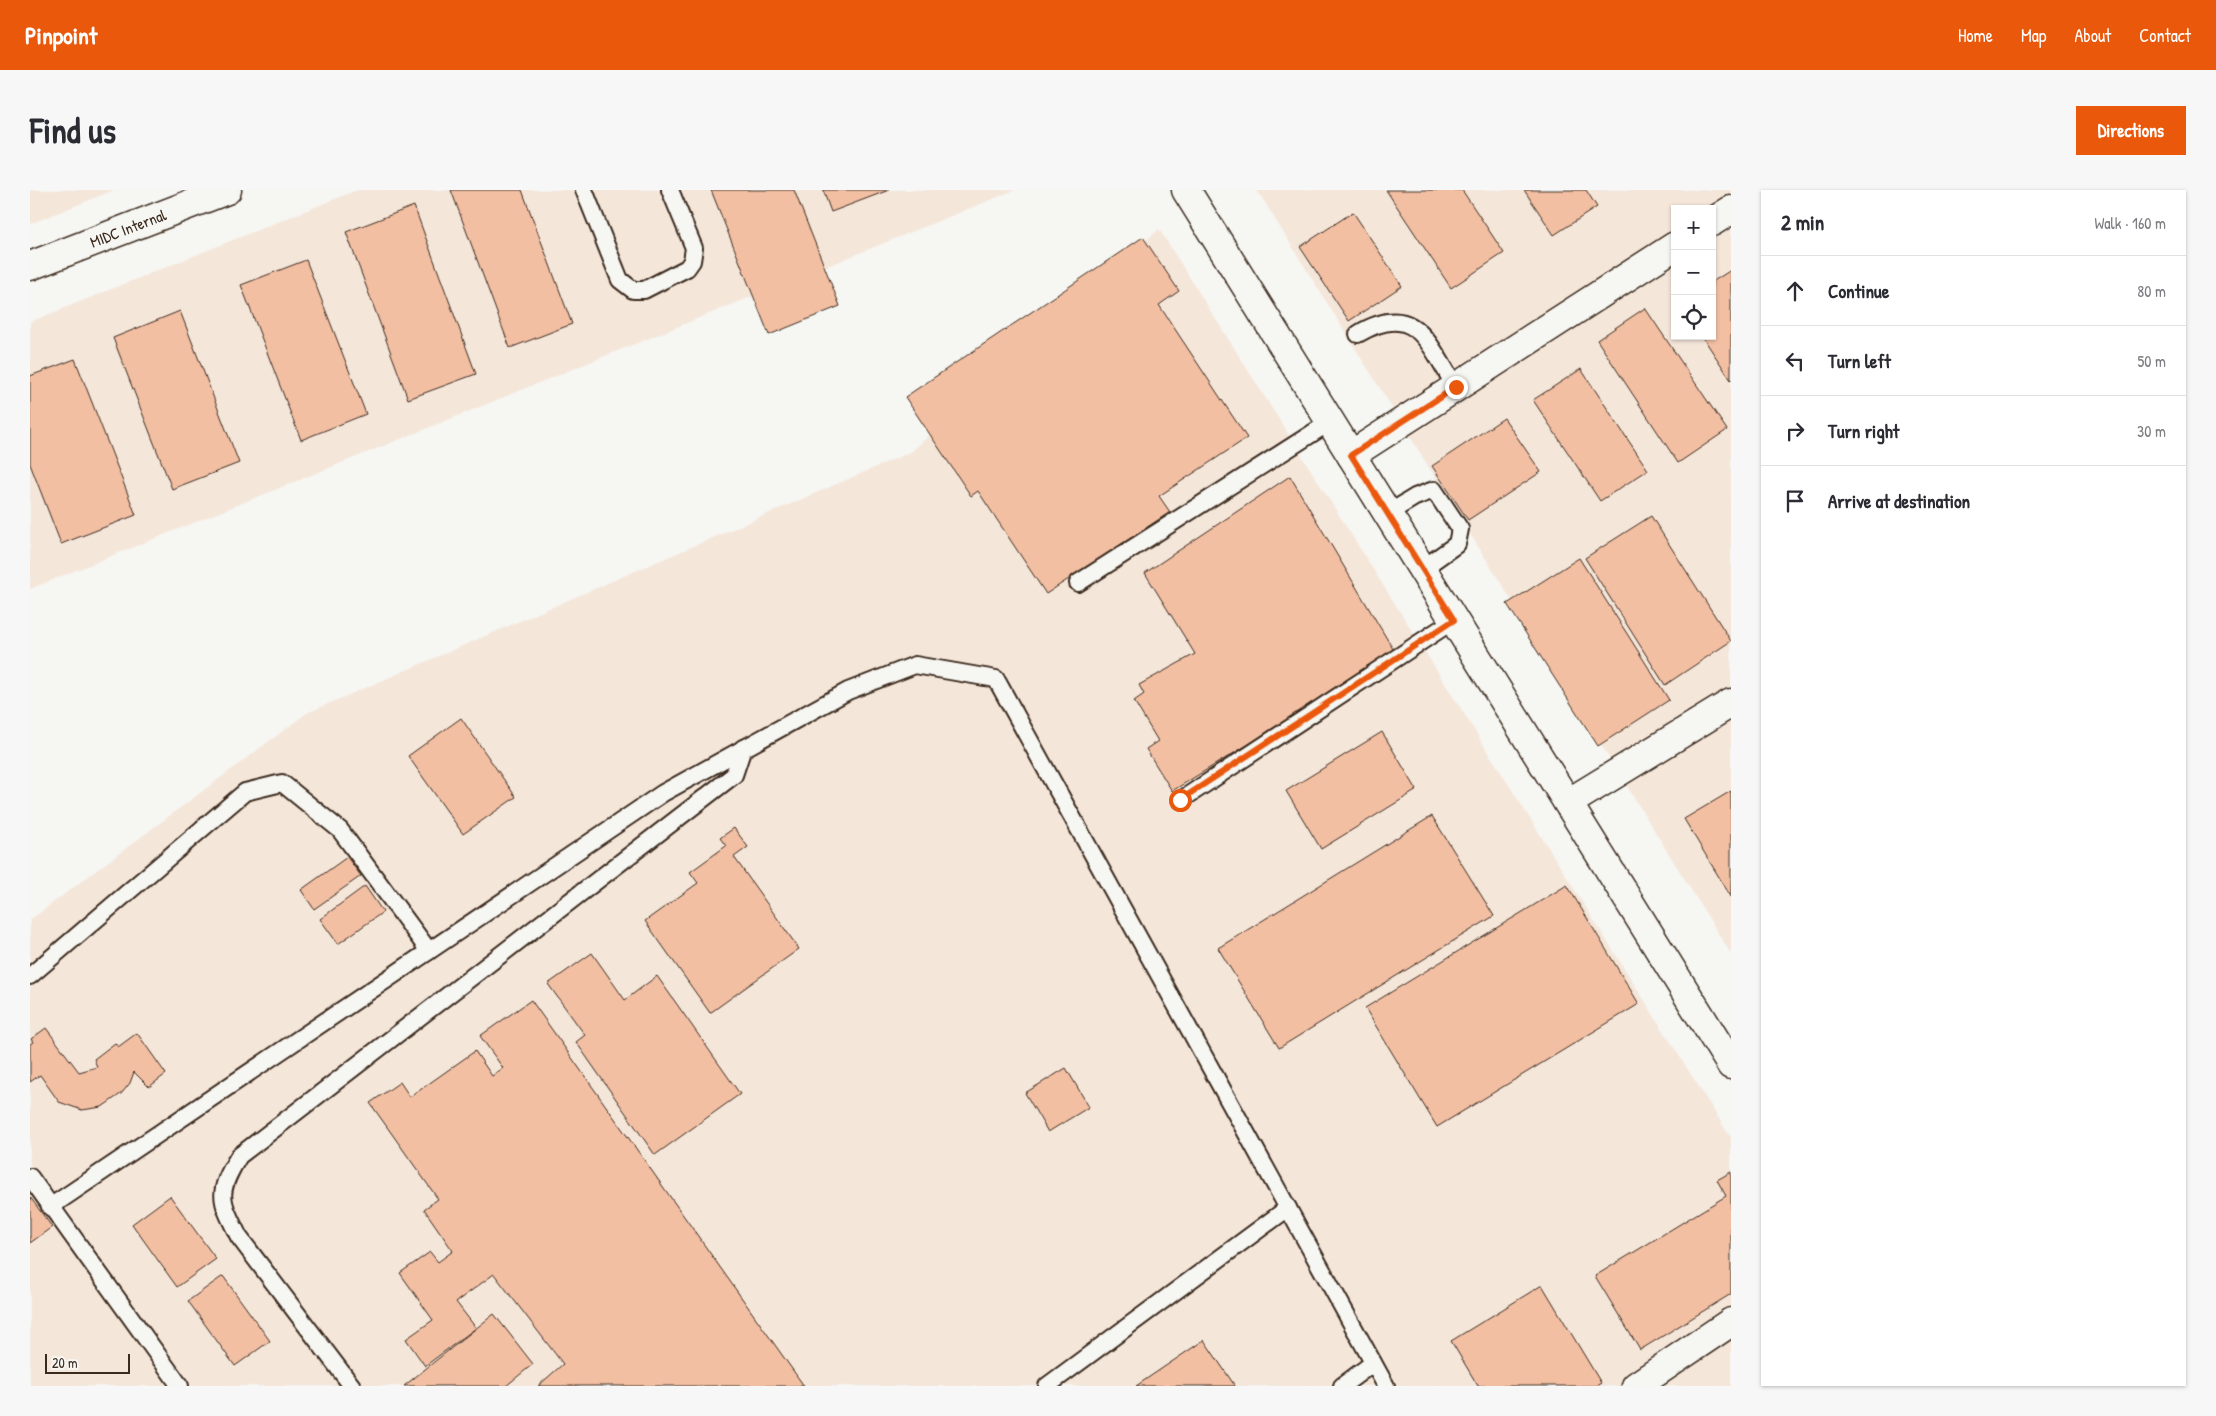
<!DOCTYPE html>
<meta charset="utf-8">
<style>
:root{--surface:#fff;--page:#f7f7f7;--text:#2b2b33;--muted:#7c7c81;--line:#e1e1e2;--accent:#ea580c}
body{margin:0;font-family:"Patrick Hand",sans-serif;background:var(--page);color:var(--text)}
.controls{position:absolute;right:15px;top:15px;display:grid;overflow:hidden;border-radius:0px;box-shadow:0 1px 4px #0004}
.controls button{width:45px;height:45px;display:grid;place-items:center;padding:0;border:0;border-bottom:1px solid var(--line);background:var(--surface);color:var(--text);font:25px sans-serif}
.scale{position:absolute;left:15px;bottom:12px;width:85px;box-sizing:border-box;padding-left:5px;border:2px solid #3b2a1e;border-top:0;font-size:14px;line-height:18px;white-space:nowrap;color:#3b2a1e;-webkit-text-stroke:4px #f6f6f2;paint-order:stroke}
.stop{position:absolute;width:15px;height:15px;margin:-11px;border:4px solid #ea580c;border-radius:50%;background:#fff}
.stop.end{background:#ea580c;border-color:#fff;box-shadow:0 1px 5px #0008}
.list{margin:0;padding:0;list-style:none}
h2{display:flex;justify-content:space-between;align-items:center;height:65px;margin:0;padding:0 20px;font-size:21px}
h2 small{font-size:16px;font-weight:400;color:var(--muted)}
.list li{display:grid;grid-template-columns:32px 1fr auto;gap:15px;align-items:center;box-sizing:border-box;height:70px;padding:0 20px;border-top:1px solid var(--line)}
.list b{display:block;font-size:19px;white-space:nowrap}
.list em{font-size:16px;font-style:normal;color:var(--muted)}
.icon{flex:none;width:28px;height:28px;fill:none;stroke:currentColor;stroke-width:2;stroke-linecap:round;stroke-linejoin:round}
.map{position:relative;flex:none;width:1701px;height:1196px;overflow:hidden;border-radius:0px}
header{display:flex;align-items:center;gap:30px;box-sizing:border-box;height:70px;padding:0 25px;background:var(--accent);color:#fff}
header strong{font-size:24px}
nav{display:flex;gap:28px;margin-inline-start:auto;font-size:18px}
.intro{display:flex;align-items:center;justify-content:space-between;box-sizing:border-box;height:120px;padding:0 30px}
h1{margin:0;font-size:35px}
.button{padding:12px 22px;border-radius:0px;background:var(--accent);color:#fff;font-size:18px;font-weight:700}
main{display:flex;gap:30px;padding:0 30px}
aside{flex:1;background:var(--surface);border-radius:0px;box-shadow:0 1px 4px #0004}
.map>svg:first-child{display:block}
</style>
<header>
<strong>Pinpoint</strong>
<nav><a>Home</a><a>Map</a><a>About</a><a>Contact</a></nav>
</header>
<div class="intro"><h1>Find us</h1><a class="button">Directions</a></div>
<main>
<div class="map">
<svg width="1701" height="1196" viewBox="0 0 1701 1196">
<rect width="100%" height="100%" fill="#f6f6f2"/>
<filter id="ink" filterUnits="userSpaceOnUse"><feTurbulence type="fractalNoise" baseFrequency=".02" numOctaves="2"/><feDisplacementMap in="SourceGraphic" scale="10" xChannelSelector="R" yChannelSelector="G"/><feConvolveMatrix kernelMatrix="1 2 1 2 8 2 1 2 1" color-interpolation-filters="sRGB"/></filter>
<g filter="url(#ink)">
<!-- built -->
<g fill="#f5e6da" fill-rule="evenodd">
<polygon points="0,0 84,0 0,34"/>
<polygon points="327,0 985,0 0,399 0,132"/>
<path d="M1227,0H1701V764ZM1645,19H1682V146H1645Z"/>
<polygon points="1129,39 1701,948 1701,1196 0,1196 0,730 277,523 881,262"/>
</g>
<!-- building -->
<g fill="#f2bfa3" stroke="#3b2a1e">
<polygon points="421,0 492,0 542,134 480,158"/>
<polygon points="681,0 764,0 810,116 739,145"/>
<polygon points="793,0 859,0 801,22"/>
<polygon points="1356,0 1432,0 1474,63 1421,98"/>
<polygon points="1494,0 1556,0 1567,17 1524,45"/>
<polygon points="384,16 446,184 378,209 316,42"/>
<polygon points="1323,22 1372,96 1319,131 1270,57"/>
<polygon points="1113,47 1149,101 1129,115 1217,248 1129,306 1140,322 1016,404 948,301 941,306 875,207"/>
<polygon points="276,70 336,224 271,250 211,95"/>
<polygon points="1701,80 1701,190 1672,146 1682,146 1682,92"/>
<polygon points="1615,118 1697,240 1648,273 1567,150"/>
<polygon points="150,121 209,273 142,299 83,148"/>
<polygon points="45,169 106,325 31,354 0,274 0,186"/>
<polygon points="1551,179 1618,280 1570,311 1503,210"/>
<polygon points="1474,228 1511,282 1438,330 1402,276"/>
<polygon points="1260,286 1366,464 1142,601 1116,559 1128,551 1104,511 1114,504 1109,495 1165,464 1115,383"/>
<polygon points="1621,326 1701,451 1635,495 1555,368"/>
<polygon points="1549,368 1639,510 1568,556 1477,414"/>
<polygon points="431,528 486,607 433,644 378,566"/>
<polygon points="1352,542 1387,600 1291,659 1256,601"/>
<polygon points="1701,601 1701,707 1654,629"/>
<polygon points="1402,626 1464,726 1249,858 1188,758"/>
<polygon points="704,638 718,657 704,667 769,759 680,823 615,731 668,693 660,682 696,656 690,648"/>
<polygon points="317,667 331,686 284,719 271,700"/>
<polygon points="1537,695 1609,814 1407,937 1335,818"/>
<polygon points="335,696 353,722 308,754 290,729"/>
<polygon points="562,763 595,810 627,786 710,904 625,965 546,852 555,845 518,794"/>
<polygon points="501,810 774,1196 508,1196 533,1174 464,1084 426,1112 446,1138 395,1176 376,1149 403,1130 370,1083 400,1062 408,1072 423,1061 394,1019 408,1009 340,913 370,892 380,907 445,861 462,886 473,878 450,846"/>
<polygon points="16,838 49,882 67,877 64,869 85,853 88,857 107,843 136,884 119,897 104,882 100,893 92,903 72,917 52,920 29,912 10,885 0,892 0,854 3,852 1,849"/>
<polygon points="1036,878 1059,917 1018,942 995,903"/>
<polygon points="1701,982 1701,1104 1610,1160 1565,1086 1696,1006 1687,990"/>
<polygon points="140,1006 186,1069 147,1097 102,1034"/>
<polygon points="0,1007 22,1037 0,1053"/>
<polygon points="193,1086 240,1151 205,1176 158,1111"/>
<polygon points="1512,1095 1571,1193 1566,1196 1448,1196 1421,1151"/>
<polygon points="464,1124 503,1174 476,1196 374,1196"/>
<polygon points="1174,1150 1205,1196 1106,1196"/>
</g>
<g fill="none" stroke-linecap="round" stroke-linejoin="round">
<defs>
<g id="service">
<polyline points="554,0 590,90 603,100 614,100 657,78 662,71 664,58 640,0"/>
<path d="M1328,144C1386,109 1398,154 1426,197"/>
<polyline points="1357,324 1385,307 1404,300 1430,339 1427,354 1392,379"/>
<polyline points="1048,393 1300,232"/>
<polyline points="1151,610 1424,430"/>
<polyline points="0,786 215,602 252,593 310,640 399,761"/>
<polyline points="0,987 150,1196"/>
<polyline points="20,1017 633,603 818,501 885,475 966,489 1356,1196"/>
<path d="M322,1196L209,1047C190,1009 186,1004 209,966L704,585L713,558"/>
<polyline points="1017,1196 1258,1018"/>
<polyline points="1312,1196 1343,1173"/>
</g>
<g id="minor">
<polyline points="1682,32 1701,20"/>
<polyline points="1321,265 1645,56"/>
<polyline points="1538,613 1701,513"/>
<polyline points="1606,1196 1701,1132"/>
</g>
<g id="tertiary">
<polyline points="1156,0 1701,875"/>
<polyline points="0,76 197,0"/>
</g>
</defs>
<!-- service casing -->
<use href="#service" stroke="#3b2a1e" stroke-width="20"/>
<!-- minor casing -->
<use href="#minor" stroke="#3b2a1e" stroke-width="31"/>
<!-- tertiary casing -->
<use href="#tertiary" stroke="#3b2a1e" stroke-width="31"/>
<!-- service -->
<use href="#service" stroke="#f6f6f2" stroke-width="16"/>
<!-- minor -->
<use href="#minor" stroke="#f6f6f2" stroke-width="28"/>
<!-- tertiary -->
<use href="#tertiary" stroke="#f6f6f2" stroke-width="28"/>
</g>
</g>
<g fill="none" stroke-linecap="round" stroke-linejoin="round" filter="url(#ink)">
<!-- route -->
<polyline stroke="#ea580c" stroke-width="6" points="1150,610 1424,430 1321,265 1426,197"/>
</g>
<g text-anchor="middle" stroke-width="4" stroke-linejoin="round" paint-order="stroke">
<!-- street labels -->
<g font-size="16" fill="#3b2a1e" stroke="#f6f6f2">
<text transform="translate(98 38) rotate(-21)" y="6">MIDC Internal</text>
</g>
</g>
</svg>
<div class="controls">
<button>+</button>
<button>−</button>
<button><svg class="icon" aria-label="locate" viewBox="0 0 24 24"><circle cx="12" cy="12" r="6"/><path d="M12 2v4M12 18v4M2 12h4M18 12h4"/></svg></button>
</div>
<div class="scale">20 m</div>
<div class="stop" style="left:1150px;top:610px"></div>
<div class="stop end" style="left:1426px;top:197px"></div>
</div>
<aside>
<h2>2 min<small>Walk · 160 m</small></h2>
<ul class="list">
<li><svg class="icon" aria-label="ahead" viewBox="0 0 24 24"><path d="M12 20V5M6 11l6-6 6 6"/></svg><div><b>Continue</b></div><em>80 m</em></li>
<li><svg class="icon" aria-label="left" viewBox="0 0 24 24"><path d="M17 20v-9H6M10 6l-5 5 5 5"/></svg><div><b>Turn left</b></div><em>50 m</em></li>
<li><svg class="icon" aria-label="right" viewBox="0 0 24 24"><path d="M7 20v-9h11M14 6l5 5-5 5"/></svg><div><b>Turn right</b></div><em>30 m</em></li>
<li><svg class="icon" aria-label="arrive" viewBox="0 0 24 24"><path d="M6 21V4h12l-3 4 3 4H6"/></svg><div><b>Arrive at destination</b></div></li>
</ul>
</aside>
</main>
